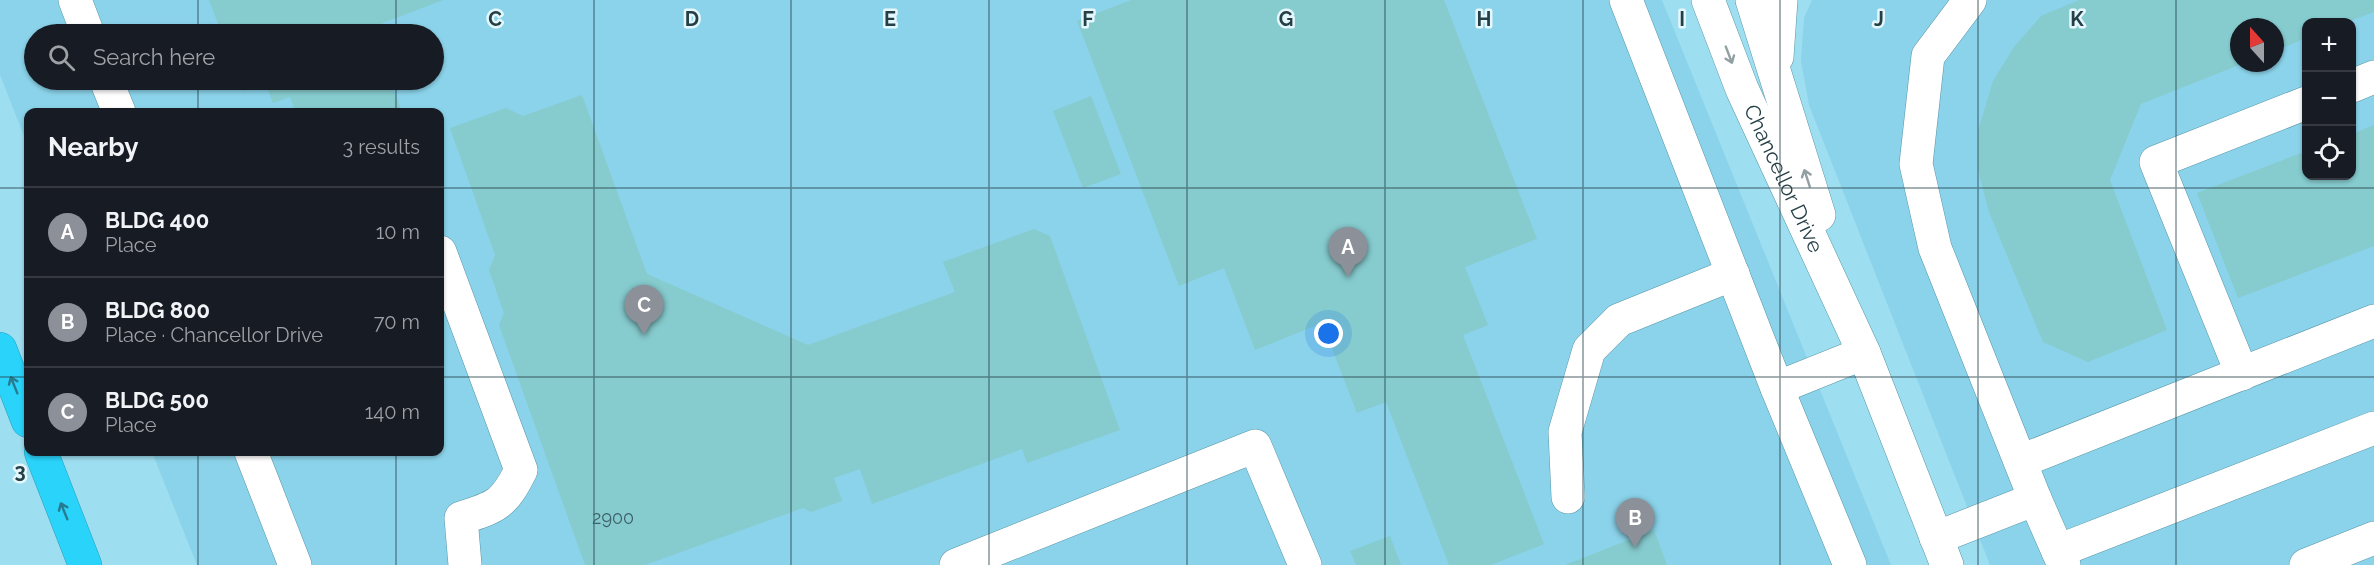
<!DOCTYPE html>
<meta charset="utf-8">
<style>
:root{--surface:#171b24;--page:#20242c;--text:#f1f3f6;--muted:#9ea1a6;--line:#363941;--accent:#8c9099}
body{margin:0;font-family:Raleway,sans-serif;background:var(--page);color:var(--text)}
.controls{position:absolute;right:18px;top:18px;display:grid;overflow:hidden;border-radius:12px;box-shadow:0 2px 4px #0004}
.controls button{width:54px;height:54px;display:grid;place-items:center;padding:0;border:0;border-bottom:2px solid var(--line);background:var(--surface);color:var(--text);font:30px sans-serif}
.compass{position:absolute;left:2230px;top:18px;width:54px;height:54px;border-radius:50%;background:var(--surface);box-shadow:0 2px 4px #0004;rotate:339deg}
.you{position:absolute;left:1329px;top:334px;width:21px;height:21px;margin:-15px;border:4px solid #fff;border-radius:50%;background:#1a73e8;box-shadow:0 0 0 9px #1a73e833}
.badge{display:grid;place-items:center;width:39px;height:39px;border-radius:50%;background:var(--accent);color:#fff;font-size:20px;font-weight:700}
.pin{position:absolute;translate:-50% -50px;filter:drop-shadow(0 2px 3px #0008)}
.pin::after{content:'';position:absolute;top:32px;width:21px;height:18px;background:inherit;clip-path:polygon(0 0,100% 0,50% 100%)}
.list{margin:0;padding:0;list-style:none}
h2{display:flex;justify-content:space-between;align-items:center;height:78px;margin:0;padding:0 24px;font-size:26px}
h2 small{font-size:20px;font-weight:400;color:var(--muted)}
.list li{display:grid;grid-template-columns:39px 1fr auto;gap:18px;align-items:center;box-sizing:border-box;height:90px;padding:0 24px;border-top:2px solid var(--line)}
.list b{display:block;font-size:22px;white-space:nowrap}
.list p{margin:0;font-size:20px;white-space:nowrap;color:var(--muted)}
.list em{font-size:20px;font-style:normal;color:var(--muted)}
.icon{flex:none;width:33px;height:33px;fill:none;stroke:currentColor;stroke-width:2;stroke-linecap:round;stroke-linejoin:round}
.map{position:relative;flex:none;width:2374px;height:565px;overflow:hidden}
.search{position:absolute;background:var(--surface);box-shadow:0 2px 4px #0004;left:24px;top:24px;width:420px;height:66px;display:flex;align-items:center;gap:15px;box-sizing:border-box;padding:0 21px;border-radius:33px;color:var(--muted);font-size:22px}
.panel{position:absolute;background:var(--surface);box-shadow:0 2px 4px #0004;left:24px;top:108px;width:420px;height:348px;border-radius:12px}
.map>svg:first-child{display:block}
</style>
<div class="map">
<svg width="2374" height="565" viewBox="0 0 2374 565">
<rect width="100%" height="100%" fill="#9edef1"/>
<!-- built -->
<g fill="#8bd3ea" fill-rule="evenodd">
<path d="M0,0H1662L1891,565H197L152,452H440V112H28V146L0,75ZM34,34H434V80H34Z"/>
<path d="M1812,0H2374V565H1990L1809,105L1801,61L1804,18ZM2306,22H2352V176H2306ZM2239,27H2275V63H2239Z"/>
</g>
<!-- building -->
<g fill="#86cbce">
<polygon points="209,0 443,0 370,28 373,34 222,34"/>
<polygon points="1131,0 1444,0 1537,239 1465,267 1488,325 1463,335 1544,544 1491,565 1449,565 1386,402 1357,413 1322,323 1255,350 1224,268 1179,286 1077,21"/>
<polygon points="2079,0 2374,0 2374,12 2347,22 2306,22 2306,38 2275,51 2275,27 2239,27 2239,63 2244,63 2141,104 2110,180 2167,330 2088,362 2043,342 1989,212 1978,170 1978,131 1993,81 2014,47 2041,16"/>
<polygon points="238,80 390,80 402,112 295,112 290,97 273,103 265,82 243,91"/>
<polygon points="582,95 647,274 808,345 955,292 943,262 1034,229 1050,236 1120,430 1027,463 1022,449 872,504 860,469 834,478 842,501 811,512 803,508 645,565 585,565 499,325 504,313 489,270 495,255 450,128 506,108 523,116"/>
<polygon points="1091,96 1121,174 1083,188 1053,111"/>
<polygon points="2374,125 2374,246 2238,298 2197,193 2306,151 2306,176 2352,176 2352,134"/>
<polygon points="1654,530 1667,565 1565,565"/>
<polygon points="1390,536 1401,565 1356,565 1350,551"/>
</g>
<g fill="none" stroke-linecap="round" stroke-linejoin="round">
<defs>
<g id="minor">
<polyline points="75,0 88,34"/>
<polyline points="1626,0 1777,388"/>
<path id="s1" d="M1708,0L1742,89L1864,353L1947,565"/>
<polyline points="1752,0 1819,215"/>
<polyline points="1777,57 1781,0"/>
<polyline points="106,80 119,112"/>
<polyline points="2352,86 2374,77"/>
<path d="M440,252L521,470C504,504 497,507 461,518L465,565"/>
<polyline points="2242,374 2156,162 2306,103"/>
<polyline points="251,452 295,565"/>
<polyline points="2021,461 2374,321"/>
<polyline points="1568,497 1565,432 1589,350 1619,320 1733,274"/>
<polyline points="2035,499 2064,565"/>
<polyline points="1936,538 2035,499 1935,248 1916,164 1928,56 1970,0"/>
<polyline points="2058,551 2374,428"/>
<polyline points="956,565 1255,446 1305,565"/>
<polyline points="1850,565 1777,388 1864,353"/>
<polyline points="2306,565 2374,538"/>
</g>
<g id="highway">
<polyline points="0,349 28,421"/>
<polyline points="41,452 85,565"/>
</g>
</defs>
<!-- minor casing -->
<use href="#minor" stroke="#5896a8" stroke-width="34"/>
<!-- highway casing -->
<use href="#highway" stroke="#289fbb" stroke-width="34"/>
<!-- minor -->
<use href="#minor" stroke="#fff" stroke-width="33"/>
<!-- highway -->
<use href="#highway" stroke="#2ad3fa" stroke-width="33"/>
</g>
<!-- one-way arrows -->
<defs><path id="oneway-shaft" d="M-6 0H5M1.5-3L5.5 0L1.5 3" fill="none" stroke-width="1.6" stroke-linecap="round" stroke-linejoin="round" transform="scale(1.5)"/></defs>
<g stroke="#929fa3">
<use href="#oneway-shaft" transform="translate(1729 55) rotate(69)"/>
<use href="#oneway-shaft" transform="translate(1807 178) rotate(-108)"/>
</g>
<g stroke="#277a8f">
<use href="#oneway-shaft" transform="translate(14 385) rotate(-112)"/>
<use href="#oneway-shaft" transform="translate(64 511) rotate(-112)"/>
</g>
<!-- grid -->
<path fill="none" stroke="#253f47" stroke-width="1.5" stroke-opacity="0.55" d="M198,0V34M396,0V34M594,0V565M791,0V565M989,0V565M1187,0V565M1385,0V565M1583,0V565M1780,0V565M1978,0V565M2176,0V565M198,80V112M396,80V112M0,188H28M440,188H2374M0,377H28M440,377H2374M198,452V565M396,452V565"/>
<g text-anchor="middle" stroke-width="5" stroke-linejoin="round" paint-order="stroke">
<!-- number labels -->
<g font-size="18" fill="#3d6269">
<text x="613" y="524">2900</text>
</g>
<!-- street labels -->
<g font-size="21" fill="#253f47" stroke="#e4f7fd">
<text dy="7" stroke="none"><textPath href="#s1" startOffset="194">Chancellor Drive</textPath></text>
</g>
</g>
<g font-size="20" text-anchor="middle" font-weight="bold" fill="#253f47" stroke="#e4f7fd" stroke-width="5" stroke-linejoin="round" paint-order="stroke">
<text x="495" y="26">C</text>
<text x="692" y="26">D</text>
<text x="890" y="26">E</text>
<text x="1088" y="26">F</text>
<text x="1286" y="26">G</text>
<text x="1484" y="26">H</text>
<text x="1682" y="26">I</text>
<text x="1879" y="26">J</text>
<text x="2077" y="26">K</text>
<text x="20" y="478">3</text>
</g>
</svg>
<div class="controls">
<button>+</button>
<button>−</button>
<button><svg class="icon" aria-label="locate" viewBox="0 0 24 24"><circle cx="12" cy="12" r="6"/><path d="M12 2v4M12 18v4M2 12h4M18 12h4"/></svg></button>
</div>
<svg class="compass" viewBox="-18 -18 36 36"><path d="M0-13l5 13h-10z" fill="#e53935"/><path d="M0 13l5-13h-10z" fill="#9ea1a6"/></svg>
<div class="you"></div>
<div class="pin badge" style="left:1348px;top:277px">A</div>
<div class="pin badge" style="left:1635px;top:548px">B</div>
<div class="pin badge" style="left:644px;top:335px">C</div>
<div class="search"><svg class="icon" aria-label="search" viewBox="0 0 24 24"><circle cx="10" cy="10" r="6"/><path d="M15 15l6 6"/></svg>Search here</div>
<section class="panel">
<h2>Nearby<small>3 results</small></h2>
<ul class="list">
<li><span class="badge">A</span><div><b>BLDG 400</b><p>Place</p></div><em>10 m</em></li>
<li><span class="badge">B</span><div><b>BLDG 800</b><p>Place · Chancellor Drive</p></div><em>70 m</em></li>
<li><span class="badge">C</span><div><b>BLDG 500</b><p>Place</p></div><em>140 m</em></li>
</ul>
</section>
</div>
